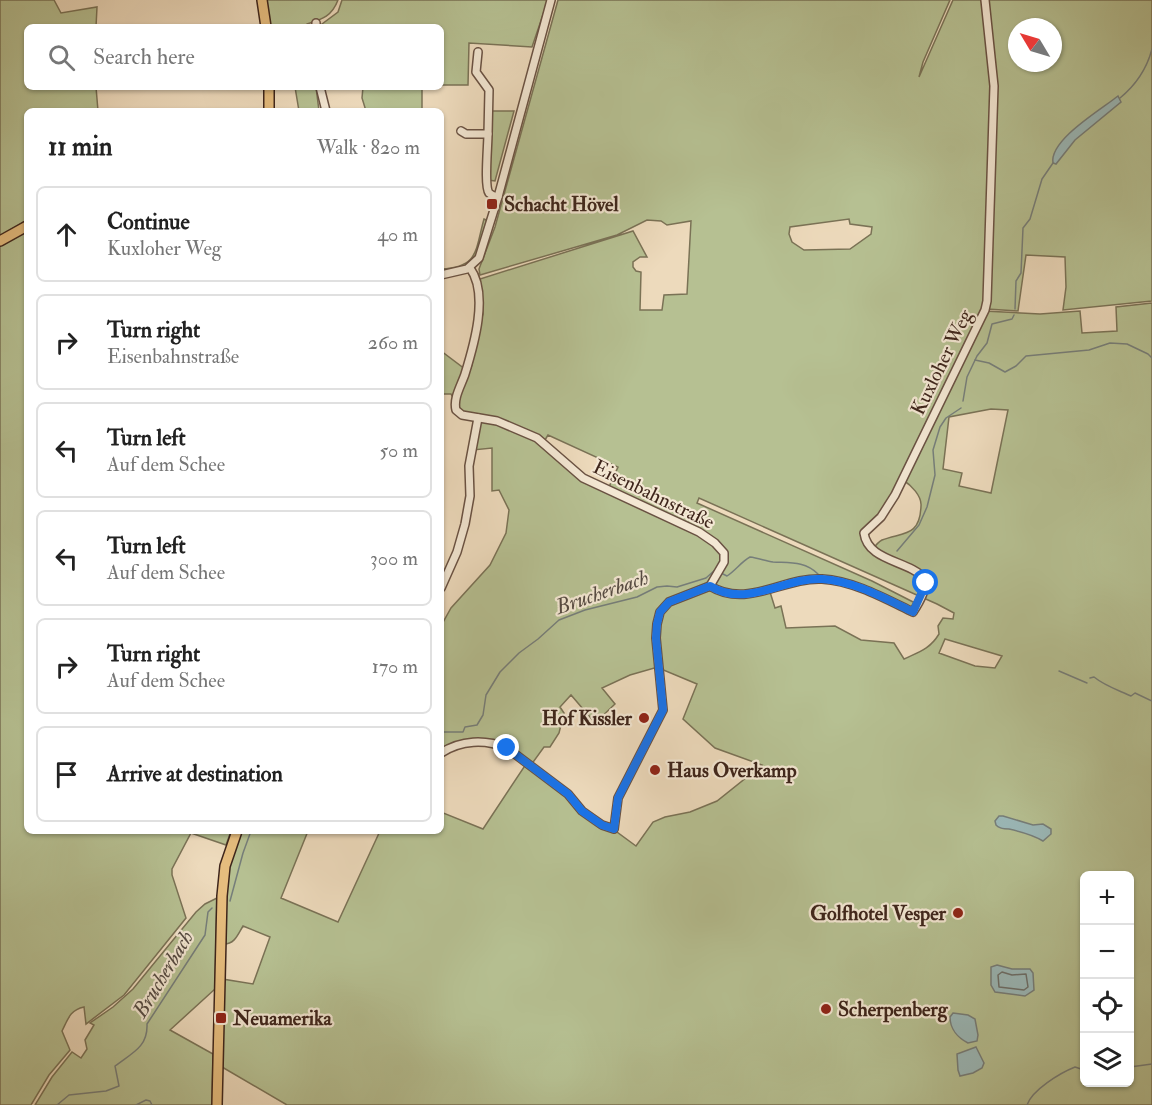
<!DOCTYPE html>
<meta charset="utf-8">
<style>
:root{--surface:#fff;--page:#f2f2f2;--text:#222;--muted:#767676;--line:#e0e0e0}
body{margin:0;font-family:"IM FELL Double Pica",serif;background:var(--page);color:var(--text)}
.controls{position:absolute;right:18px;bottom:18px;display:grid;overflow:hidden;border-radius:9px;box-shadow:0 2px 4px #0004}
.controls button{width:54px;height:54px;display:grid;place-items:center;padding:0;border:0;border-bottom:2px solid var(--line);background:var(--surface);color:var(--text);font:30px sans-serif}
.compass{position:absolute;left:1008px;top:18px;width:54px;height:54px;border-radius:50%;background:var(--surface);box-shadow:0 2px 4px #0004;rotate:308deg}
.stop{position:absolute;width:18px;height:18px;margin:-14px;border:4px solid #1a73e8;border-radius:50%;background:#fff}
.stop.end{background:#1a73e8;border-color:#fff;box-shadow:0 2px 6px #0008}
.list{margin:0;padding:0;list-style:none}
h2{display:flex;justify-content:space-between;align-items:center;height:78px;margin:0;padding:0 24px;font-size:26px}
h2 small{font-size:20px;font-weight:400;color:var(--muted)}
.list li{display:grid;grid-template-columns:39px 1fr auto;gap:18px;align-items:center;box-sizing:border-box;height:96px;margin:0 12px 12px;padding:0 12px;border:2px solid var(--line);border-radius:9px}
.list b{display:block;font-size:22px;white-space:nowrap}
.list p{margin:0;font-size:20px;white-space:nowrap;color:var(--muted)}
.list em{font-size:20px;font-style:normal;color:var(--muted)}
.icon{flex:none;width:33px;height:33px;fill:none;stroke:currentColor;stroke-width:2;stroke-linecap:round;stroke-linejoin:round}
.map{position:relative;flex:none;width:1152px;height:1105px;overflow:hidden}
.search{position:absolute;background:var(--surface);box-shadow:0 2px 4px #0004;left:24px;top:24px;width:420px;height:66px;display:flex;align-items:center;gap:15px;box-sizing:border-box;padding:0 21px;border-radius:9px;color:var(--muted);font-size:22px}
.panel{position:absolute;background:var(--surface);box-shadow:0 2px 4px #0004;left:24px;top:108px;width:420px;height:726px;border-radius:9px}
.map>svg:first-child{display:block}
</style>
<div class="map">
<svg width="1152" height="1105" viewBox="0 0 1152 1105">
<rect width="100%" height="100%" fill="#eddabc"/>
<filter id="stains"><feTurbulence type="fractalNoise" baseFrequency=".00333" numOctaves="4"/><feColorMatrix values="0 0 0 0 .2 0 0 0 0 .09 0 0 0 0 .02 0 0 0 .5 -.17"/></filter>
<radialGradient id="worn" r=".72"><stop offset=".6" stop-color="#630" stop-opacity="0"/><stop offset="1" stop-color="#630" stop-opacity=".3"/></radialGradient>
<!-- green -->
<g fill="#b6c092" stroke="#7a7256" stroke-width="1.5" fill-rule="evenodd">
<polygon points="0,0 54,0 61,13 97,7 96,27 27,27 27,87 96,87 98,111 27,111 27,220 0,236"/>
<path d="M265,0H338C332,16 323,19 307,24V27H270Z"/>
<polygon points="342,0 548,0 532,47 469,43 468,85 441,85 441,27 318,27 338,12"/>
<path d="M558,0H950L923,62L919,77L953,0H983L993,84L987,301L984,311L1040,314L1080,311L1082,333L1117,331L1116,307L1152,303V1105H287L222,1067V979L253,984L270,937L243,926C238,934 235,944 224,944C224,902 224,871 240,831H308L281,898L338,922L380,831H441V812L483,829L526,764L565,794L581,812L593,821L610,827L636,846L653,822L665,817L690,812L717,801L762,765L715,748L683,719L697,684L661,669L658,638L660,618L668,605L708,590L727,596L749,597L770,592L775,608L781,606L786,628L835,626L861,640L894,643L904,659C919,652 930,649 939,634L938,626L943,618L953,619L954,613L937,604L699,498L697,503L872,581L917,604L911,609C881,595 849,577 815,578C785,578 739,610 713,584L725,562V552L711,537L687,524L685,527C696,533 718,542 721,555C723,561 719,568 716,573C713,578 710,584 704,587C690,595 668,596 660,612C651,628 656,650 658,667L630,675L602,688L615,704L595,723L571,695L560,707L564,713L559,733L550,747H544L531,765C524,759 518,751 510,746C491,736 458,740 441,750V626L451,608L490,565L506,533L509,510L499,490L492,491V448L473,450L480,421L497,423L537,440L583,481L631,503L635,499L609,487L618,467L548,435L545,440L499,420L470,415L461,410L451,394H441V351L469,372L472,365L475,342L483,314L480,279L633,231L647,257H640L633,262V267L636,271L641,272L640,310H662L664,295L687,294L691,221L667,225L661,221L647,220L617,235L480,275L479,269L495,227ZM849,219L850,224L872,227L871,234L850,249L804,250L792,242L789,234L790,227ZM991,409L1008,410L991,493L959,486L962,473L943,469L949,417ZM903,480C911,485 922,496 921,506C920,537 903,532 882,540C878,542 875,546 872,550L865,546L862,538ZM945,639L1002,656L995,668L975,666L939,653ZM1084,876H1130V1082H1084Z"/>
<path d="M986,0H1152V301L1063,310L1066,287L1065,257L1026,255L1018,311L987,309L996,86ZM1017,27H1053V63H1017Z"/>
<polygon points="295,87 316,87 319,111 299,111"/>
<polygon points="363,87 422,87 422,111 366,111 362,98"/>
<polygon points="491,111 514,111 495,181 488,180"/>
<path d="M484,219L488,221L476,258L468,266L441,272V269C479,267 475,251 484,219Z"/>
<path d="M27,230V831H231L226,845L191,833L172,869V875L186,918L124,995L86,1024L84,1007C70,1010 68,1019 62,1031L70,1050L49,1075L31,1105H0V245Z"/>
<polygon points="217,898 215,989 170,1030 213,1054 212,1105 35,1105 52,1077 72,1052 81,1058 87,1049 85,1040 94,1025 90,1023 113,1007 133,989 196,912 205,904"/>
</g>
<!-- water -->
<g fill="#9bb9b9" stroke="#767e7a" stroke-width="1.5">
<path d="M1118,96L1121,102L1075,140L1056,164L1053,163C1049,140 1102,109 1118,96Z"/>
<path d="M1003,816L1033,825L1043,824L1051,829V834L1043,841C1035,836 1018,831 1009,829C1003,828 1001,830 996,825L995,821L999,816Z"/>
<polygon points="997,965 1012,969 1030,969 1033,973 1034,990 1025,996 995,992 991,985 991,967"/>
<path d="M953,1013L968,1015L975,1019L978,1035L977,1041L968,1043C958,1038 950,1029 950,1017Z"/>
<polygon points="976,1047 984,1063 982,1068 973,1073 960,1076 958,1070 957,1054"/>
</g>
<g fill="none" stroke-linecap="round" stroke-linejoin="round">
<!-- shore -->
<polygon stroke="#6c6f6a" stroke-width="1.5" points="1002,972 1012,975 1026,974 1028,987 1024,990 999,987 998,975"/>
<!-- stream -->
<g stroke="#767e7a" stroke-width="1.5">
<path d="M1120,98C1136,85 1147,68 1152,49"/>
<polyline points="1015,309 1016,281 1021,273 1023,228 1030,219 1042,179 1053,163"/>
<polyline points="975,360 989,363 1005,372 1016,366 1026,356 1089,350 1110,343 1127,344 1148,354 1152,358"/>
<polyline points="963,401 967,377 977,356 987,343 992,324 1012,319 1014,315"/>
<polyline points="897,551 919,525 927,507 935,475 933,450 940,427 946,418 961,408"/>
<path d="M721,573L727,576C736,570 741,562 750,557C758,558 766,561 773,562C790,563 805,561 818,574"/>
<polyline points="1059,671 1087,683"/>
<path d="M1090,678L1094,677C1105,686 1118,690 1131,696L1135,693L1152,701"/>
<polyline points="441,732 463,732 465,727 477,725 483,715 486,695 500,672 519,653 538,639 559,620 585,610 637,597 657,587 667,586 677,587 706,578 715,570"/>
<polyline points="230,901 243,853 251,831"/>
<polyline points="1130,1067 1152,1064"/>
<path d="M57,1105L69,1095L106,1091L119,1086L115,1066C132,1053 148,1047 147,1024L205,935L208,912L212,908"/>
<polyline points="136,1105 146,1100 150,1101 152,1105"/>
<path d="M1027,1105C1032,1090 1060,1073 1075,1067L1084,1070"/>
</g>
<defs>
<g id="minor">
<polyline points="316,23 316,27"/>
<polyline points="320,87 326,111"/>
<polyline points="461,131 466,134 488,134 489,90 476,72 478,52"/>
<path d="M488,134C488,146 484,186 489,193C492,196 494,196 498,197"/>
<path d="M470,268C489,294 474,345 465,374C461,386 453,398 456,410L462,415L497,421L537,438L583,478L699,532L715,543L724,553V562L710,586"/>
<polyline points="441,275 467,269 479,258 498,197 551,0"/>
<path d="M710,586C747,609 783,577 822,579C854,581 884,598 913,612C919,603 927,589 925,579C909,560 868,562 864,533L881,517L895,495L985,310L987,301L994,86L985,0"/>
<polyline points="441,588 457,552 465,524 470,496 469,466 478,418"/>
<path d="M441,753C461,740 485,739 507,748L568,794L582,811L602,825L614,829L618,798L663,710L656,638L657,624L660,612L669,602L710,586"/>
</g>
<g id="major">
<polyline points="262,0 266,27"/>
<polyline points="269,87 269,111"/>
<polyline points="0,241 27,226"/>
<polyline points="217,1105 222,896 225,866 237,831"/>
</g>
</defs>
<!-- minor casing -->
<use href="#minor" stroke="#6a5243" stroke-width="10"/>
<!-- major casing -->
<use href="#major" stroke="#3e251b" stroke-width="12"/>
<!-- minor -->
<use href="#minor" stroke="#f3e7d3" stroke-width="7"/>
<!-- major -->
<use href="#major" stroke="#e6bd7e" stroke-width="9"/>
</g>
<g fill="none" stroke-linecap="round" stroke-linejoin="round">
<!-- route -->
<path stroke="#1a73e8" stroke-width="8" d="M507,748L568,794L582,811L602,825L614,829L618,798L663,710L656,638L657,624L660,612L669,602L710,586C747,609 783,577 822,579C854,581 884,598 913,612L926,583"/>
</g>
<!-- markers -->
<g fill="#8f2418" stroke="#f3e7d3" stroke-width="2">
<rect x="486" y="198" width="12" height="12" rx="3"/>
<circle cx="644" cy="718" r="6"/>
<circle cx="655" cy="770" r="6"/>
<circle cx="958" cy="913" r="6"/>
<circle cx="826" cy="1009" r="6"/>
<rect x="215" y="1012" width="12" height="12" rx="3"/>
</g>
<g text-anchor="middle" stroke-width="4.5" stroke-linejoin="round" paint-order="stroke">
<!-- poi labels -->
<g font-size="20" font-weight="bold" fill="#3e251b" stroke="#f3e7d3" text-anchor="start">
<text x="504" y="211">Schacht Hövel</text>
<text x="632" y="725" text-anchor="end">Hof Kissler</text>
<text x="667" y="777">Haus Overkamp</text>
<text x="946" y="920" text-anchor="end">Golfhotel Vesper</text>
<text x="838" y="1016">Scherpenberg</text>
<text x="233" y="1025">Neuamerika</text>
</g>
<!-- street labels -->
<g font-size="20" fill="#3e251b" stroke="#f3e7d3">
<text transform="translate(941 362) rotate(-64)" y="7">Kuxloher Weg</text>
<text transform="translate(654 494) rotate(26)" y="7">Eisenbahnstraße</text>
</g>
<!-- water labels -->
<g font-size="21" font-style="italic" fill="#554a42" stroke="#f3e7d3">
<text transform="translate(602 592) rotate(-19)" y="7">Brucherbach</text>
<text transform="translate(163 974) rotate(-59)" y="7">Brucherbach</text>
</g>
</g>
<rect width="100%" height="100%" filter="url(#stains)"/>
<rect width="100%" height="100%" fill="url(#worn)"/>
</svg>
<div class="controls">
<button>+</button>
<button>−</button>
<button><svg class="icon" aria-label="locate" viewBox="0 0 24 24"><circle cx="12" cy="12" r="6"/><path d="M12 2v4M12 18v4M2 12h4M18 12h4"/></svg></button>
<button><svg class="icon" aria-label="layers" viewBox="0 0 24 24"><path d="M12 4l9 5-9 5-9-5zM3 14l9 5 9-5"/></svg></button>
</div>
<svg class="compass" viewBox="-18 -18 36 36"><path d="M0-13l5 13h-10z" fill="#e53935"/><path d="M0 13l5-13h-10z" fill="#767676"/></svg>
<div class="stop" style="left:926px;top:583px"></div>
<div class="stop end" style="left:507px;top:748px"></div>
<div class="search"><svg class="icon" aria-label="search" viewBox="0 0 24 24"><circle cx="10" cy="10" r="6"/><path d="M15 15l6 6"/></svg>Search here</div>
<section class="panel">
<h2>11 min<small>Walk · 820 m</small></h2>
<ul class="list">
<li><svg class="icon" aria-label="ahead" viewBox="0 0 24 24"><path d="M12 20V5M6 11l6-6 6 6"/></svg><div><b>Continue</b><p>Kuxloher Weg</p></div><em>40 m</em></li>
<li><svg class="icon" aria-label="right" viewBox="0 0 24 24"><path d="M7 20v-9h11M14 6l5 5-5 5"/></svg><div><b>Turn right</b><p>Eisenbahnstraße</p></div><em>260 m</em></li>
<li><svg class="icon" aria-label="left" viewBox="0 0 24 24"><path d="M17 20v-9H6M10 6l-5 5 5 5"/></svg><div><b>Turn left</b><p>Auf dem Schee</p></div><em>50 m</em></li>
<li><svg class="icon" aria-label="left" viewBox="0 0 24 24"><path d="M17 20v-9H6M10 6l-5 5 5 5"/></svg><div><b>Turn left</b><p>Auf dem Schee</p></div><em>300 m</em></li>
<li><svg class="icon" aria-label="right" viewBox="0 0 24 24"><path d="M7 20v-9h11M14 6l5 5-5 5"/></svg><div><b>Turn right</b><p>Auf dem Schee</p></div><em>170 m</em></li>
<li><svg class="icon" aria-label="arrive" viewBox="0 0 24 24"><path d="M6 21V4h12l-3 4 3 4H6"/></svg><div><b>Arrive at destination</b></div></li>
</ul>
</section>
</div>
